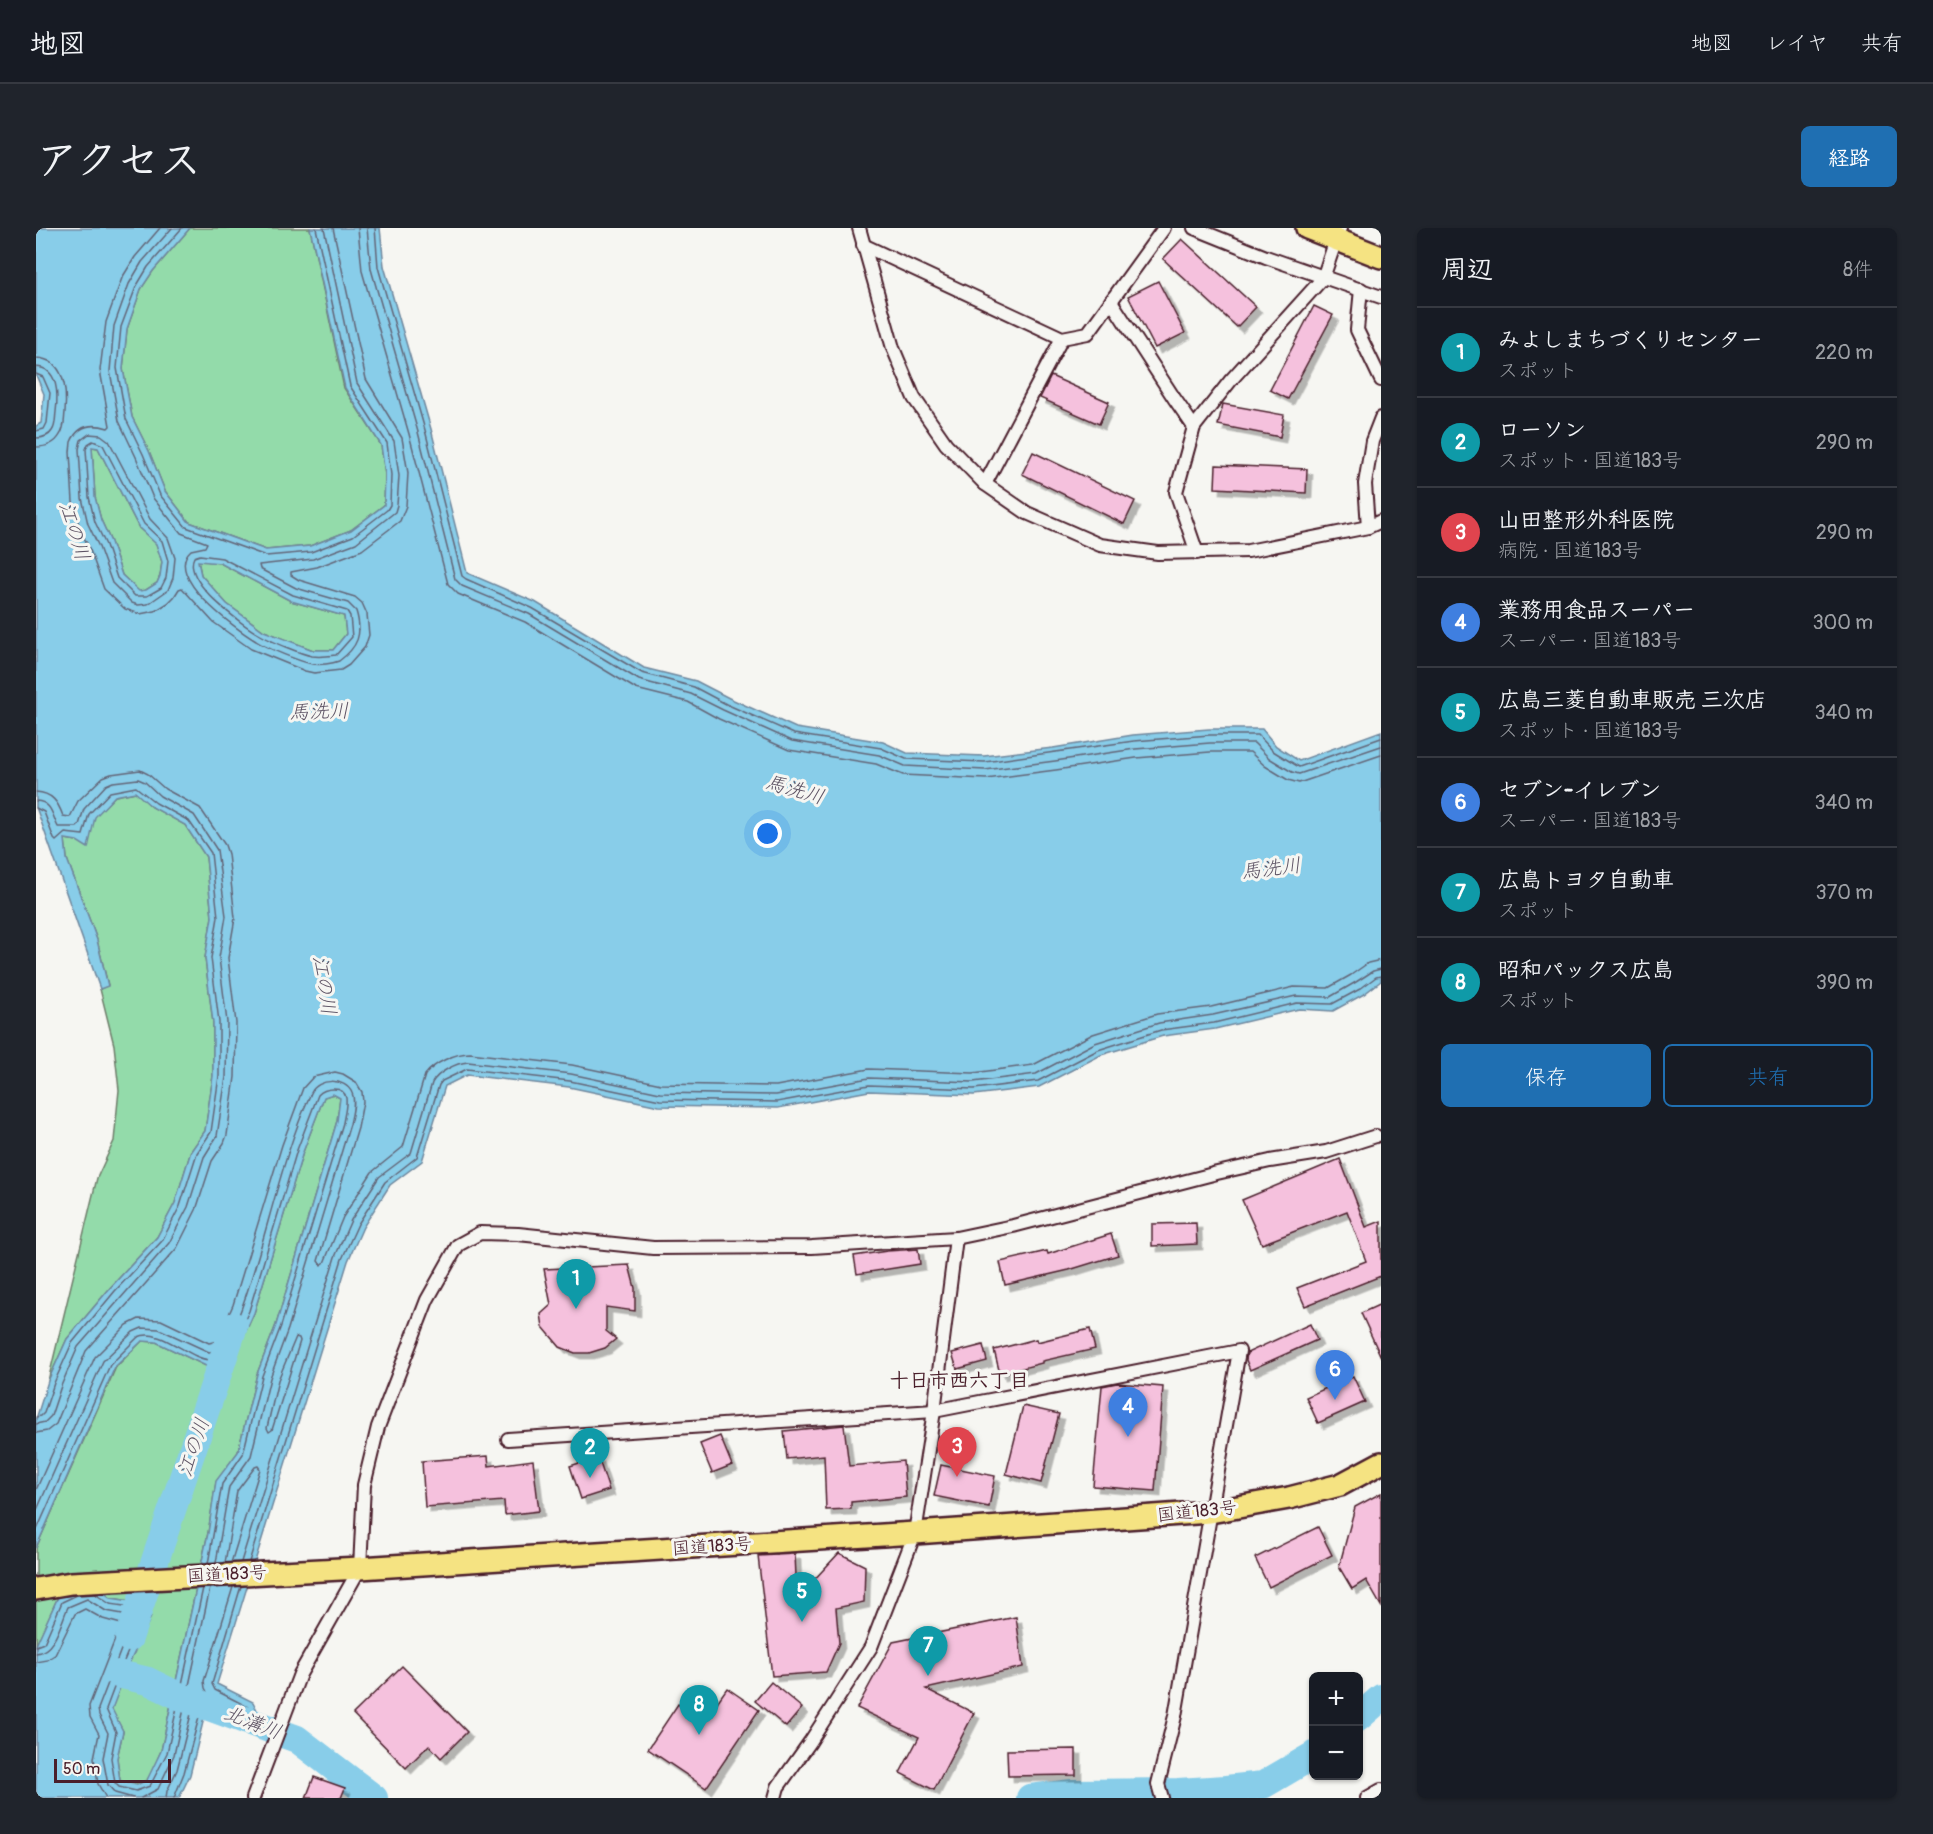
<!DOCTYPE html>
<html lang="ja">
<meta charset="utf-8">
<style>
:root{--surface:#171b24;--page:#20242c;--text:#f1f3f6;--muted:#9ea1a6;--line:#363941;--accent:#1f6fb2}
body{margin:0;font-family:Pangolin,"Klee One",sans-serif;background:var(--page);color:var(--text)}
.controls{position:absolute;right:18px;bottom:18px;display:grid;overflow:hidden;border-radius:9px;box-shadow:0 2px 4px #0004}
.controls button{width:54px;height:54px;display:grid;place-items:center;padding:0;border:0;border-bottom:2px solid var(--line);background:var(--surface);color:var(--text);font:30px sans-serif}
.scale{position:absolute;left:18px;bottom:15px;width:117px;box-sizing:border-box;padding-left:6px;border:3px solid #4a1f2b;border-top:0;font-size:16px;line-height:21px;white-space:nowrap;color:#4a1f2b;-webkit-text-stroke:4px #f6f6f2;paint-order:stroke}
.you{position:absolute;left:732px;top:606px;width:21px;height:21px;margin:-15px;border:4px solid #fff;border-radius:50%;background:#1a73e8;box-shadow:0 0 0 9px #1a73e833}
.badge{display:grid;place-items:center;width:39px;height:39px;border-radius:50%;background:var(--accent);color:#fff;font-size:20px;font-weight:700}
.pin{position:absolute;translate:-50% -50px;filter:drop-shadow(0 2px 3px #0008)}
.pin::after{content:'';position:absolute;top:32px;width:21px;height:18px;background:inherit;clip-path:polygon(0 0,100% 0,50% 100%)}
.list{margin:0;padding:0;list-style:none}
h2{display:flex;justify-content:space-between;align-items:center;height:78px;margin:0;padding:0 24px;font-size:26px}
h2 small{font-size:20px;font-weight:400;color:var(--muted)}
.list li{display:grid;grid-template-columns:39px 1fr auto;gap:18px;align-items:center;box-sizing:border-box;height:90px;padding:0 24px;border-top:2px solid var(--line)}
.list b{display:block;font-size:22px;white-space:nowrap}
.list p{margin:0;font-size:20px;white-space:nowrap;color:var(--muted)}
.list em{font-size:20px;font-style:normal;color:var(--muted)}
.actions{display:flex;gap:12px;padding:18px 24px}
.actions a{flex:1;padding:14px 0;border:2px solid var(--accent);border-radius:9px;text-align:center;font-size:21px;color:var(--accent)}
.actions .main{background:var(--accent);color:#fff}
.map{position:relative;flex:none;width:1345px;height:1570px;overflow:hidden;border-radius:9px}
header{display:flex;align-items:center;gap:36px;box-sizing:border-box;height:84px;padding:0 30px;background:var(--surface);border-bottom:2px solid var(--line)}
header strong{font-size:28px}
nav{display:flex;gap:33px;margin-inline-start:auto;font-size:21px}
.intro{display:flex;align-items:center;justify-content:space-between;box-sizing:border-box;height:144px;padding:0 36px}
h1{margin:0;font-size:42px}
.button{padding:15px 27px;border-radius:9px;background:var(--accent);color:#fff;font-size:21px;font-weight:700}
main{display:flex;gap:36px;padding:0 36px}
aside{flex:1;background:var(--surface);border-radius:9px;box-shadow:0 2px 4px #0004}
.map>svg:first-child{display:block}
</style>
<header>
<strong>地図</strong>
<nav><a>地図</a><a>レイヤ</a><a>共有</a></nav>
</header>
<div class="intro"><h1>アクセス</h1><a class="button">経路</a></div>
<main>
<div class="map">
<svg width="1345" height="1570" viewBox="0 0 1345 1570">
<defs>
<filter id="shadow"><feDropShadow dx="5.5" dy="5.5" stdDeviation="0" flood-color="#0004"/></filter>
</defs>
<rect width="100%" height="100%" fill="#f6f6f2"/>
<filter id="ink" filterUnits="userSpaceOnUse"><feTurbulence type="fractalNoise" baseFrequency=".0167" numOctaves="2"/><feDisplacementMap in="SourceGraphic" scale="12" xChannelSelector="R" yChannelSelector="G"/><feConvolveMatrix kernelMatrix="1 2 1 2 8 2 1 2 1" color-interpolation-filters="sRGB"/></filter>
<g filter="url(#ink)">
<!-- green -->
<g fill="#93dbaa" stroke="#6e7d6a" stroke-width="1.5">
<polygon points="154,0 274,0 308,160 345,217 349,247 348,277 315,302 274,318 230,322 153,294 129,263 113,223 96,189 87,141 91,101 105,61 117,43"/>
<polygon points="56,219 62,220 103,300 120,315 126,334 124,348 121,355 110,362 103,364 86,347 75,314 65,292 59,269"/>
<polygon points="162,332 184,335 255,373 308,388 310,406 297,422 277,422 228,403 191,376 165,347"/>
<polygon points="100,564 116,579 149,597 170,629 176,689 169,730 177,795 177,848 169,903 155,923 139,975 121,1009 74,1060 31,1111 12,1153 61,950 78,913 83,862 78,817 64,761 72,757 61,712 31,631 29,611 41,613 58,589 79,568"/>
<path d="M297,866L304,870L301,893L240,1097L221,1146L202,1224L180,1254L172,1305L125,1523C113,1549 116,1561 84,1553L81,1530L87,1503L75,1481L93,1436L107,1375L75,1370L22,1369L0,1418V1320L80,1139L106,1113L120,1114L172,1139L196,1134L218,1085L267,924L288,869Z"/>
</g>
<!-- water -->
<path fill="#88cde9" stroke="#6f879d" stroke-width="1.5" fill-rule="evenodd" d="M0,0H154L117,43L105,61L91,101L87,141L96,189L113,223L129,263L153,294L230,322L274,318L315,302L348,277L349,247L345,217L309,160L274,0H344L348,38L395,201L431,345L499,374L608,440L660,453L693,470L760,500L847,514L871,525L948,528L1017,520L1097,507L1173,501H1226L1240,518L1263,533L1345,503V753L1328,766L1297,783L1263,781L1179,801L1127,808L1065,827L1003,859L938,867L833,863L742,880L623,878L533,859L431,847L409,858L386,933L354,957L327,999L312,1033L181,1456L217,1474L223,1486L217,1498H206L169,1486L154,1547L143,1570H0V1417L22,1369L54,1354L75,1370L107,1375L115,1389L93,1436L76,1481L87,1503L81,1530L84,1553L101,1557L111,1552L125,1523L172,1305L180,1253L202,1224L221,1146L240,1097L301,893L304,870L297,866L288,869L267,924L218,1085L196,1134L172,1139L120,1114L106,1113L79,1139L0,1320V1191L12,1153L31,1111L74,1060L121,1009L139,975L155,923L169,903L177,848V795L169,730L176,689L170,629L149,597L116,579L99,564L79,568L59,589L52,620L41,613L29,611L31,631L61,712L72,758L64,761L0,579V198L5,195L8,166L0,147ZM56,219L62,220L103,300L120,316L126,334L124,348L121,355L110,362L103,363L86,347L75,314L65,292L59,269ZM162,333L184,335L255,373L308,388L310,406L297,422H277L228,403L191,376L165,347Z"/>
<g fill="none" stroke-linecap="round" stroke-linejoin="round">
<!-- shore -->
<g stroke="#636577" stroke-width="1.5">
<path d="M124,0L99,29L86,50L70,94L64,142L74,198L72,200C56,195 42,197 35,214L34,224L37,274L44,301L54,322L68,361L89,381L104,386L119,383L132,375L138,369L143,361L146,360L177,394L215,421L269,443L278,445L305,442L313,437L329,419L333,407L331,386L326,375L319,369L263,352L255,347V344L281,339L326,322L364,293L370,278L372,245L366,210L330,151L297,0"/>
<path d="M136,0L106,34L93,56L78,98L74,143L83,193L100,229L117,270L145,305L171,315L169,319L155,322C126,348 200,401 220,413C230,420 265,434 276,436C284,437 296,436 303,433C322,419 327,406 320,383L312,375L260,360L224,341L223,337L277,331L320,315L359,284L361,277L363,248L358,213L321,155L288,0"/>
<polyline points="146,0 112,39 100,59 85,99 81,140 90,191 107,226 124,267 150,299 230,328 275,324 317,308 351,282 354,277 355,247 351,215 314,158 280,0"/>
<polyline points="322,0 326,43 373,206 412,356 422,366 489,394 600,461 652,474 683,491 753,522 840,536 867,547 950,551 1020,542 1100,530 1174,524 1214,524 1229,538 1252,552 1263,555 1345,527"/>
<polyline points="331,0 335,41 382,204 419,351 426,358 493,386 603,452 655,466 687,482 756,513 843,527 869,538 949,542 1019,533 1099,521 1174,515 1218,515 1233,530 1256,544 1263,546 1345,518"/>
<polyline points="339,0 342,39 389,202 426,348 430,351 496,380 606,445 658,459 690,476 758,506 845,520 870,531 949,534 1098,513 1174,507 1222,507 1237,523 1263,539 1345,510"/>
<path d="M0,130C29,131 31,162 29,184C28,192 29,200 24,207C19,216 9,219 0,219"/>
<path d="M0,139C23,140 22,168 20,184C19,190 20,198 16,203C13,208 6,210 0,210"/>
<polyline points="0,146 7,149 14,165 11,195 8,201 0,203"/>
<polygon points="53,206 65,207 73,213 114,291 132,310 139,330 137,350 132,362 112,376 102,377 96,375 76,355 63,319 52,296 46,270 43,221 45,212"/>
<polygon points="57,213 67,217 108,296 126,313 132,333 130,350 125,360 111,368 99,368 81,350 70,317 59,294 53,269 50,221 52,216"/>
<path d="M164,327L186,330L257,367L311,383L314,388L316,409L300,427C293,428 283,429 276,428C265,426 234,413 224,407C205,396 146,353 158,329Z"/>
<path d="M0,564C16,565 22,574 27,588L34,589L42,573L67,549L75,546L104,542L112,546L129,561L164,580L189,617L192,626L199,690L192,730L200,795L199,849L191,907L188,915L176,933L160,982L141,1020L50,1123L20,1196L11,1203L0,1205"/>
<path d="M0,573C16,574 16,587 22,599H41L43,597L48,581L70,557L77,554L102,551L109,554L124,568L158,587L181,622L190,688L183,730L191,794L190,849L181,908L168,929L152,979L133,1015L42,1119L25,1158L15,1188L9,1194L0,1196"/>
<polyline points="0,580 8,584 18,611 20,613 29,605 47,607 53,586 74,564 100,559 120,575 153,593 175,625 182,689 175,730 183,794 183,848 175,904 161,925 144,978 126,1013 79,1063 36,1115 18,1155 8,1185 5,1188 0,1189"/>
<polygon points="260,1109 263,1110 264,1113 236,1202 233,1204 231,1200 242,1152"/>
<path d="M0,1262L59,1129L91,1097L103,1091L125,1092L173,1115L181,1113L197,1077L246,917L267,860L277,849L299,844L307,846L320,854L326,864L327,874L322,900L282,1033L285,1037L288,1035L307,989L336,944L367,919L389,847C398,835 419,825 434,825L536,837L625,856L740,858L833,841L937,845L997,837L1057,806L1121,786L1175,779L1258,759L1292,760L1315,747L1332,735L1345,732"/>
<path d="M0,1284L67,1133L97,1104L106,1100L123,1101L173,1124L187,1121C194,1107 201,1093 206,1079C231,1009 244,933 275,865C282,850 309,849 316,865C320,873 316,887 314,896L252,1101L234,1150L215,1228L193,1259L180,1335"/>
<path d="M0,1304L74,1137L102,1109C125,1099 152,1131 174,1132C179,1132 187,1129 192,1127L213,1083L261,922L282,867C288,860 308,857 310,870C311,878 308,888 307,895L245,1098L226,1148L207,1226L186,1256L172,1336"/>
<path d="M205,1334L299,1029L315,992L343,949L375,925L396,855C402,844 420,835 432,834L535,846L624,865L740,867L833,850L937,854L1000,846L1059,815L1123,795L1177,787L1260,768L1294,769L1320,754L1337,743L1345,741"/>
<polyline points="213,1334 306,1031 322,996 349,954 381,929 403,857 406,853 431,841 534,853 624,872 741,874 833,857 938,861 1002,853 1062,822 1125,802 1178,795 1261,775 1296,776 1324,761 1340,749 1345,748"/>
<polyline points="189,1335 201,1263 219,1239 222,1238 224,1241 195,1335"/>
<polyline points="59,1366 74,1376 102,1380 107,1388 88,1433 70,1481 80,1504 75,1530 79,1555 83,1559 100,1563 114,1558 131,1525 167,1360"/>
<polyline points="0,1418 8,1415 26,1374 41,1367"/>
<path d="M0,1425C19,1424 25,1394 32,1379L51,1371L70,1383L98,1388L62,1481L63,1487L72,1505L67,1530L72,1557L79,1565L97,1570"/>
<polyline points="0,1434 11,1432 19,1427 39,1386 49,1381 67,1391 85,1396 53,1478 54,1489 63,1506 58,1530 62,1556 70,1570"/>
<polyline points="105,1570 122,1561 138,1527 174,1360"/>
<polyline points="130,1570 131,1563 141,1542 156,1482 163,1475 175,1471 169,1460 168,1453 197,1359"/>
<polyline points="138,1570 148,1545 165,1482 172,1480 208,1492 213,1492 215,1487 212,1479 179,1462 176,1456 205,1358"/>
</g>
<!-- river -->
<g stroke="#88cde9" stroke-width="28">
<polyline points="93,1410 198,1098"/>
<polyline points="82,1446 112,1453 143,1468 261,1511 338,1570"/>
<polyline points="1322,1490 1345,1470"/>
<polyline points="994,1570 1036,1565 1142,1564 1190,1561 1227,1557 1278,1527"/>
</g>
</g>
<!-- building -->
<g fill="#f5c1dd" stroke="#4a1f2b" stroke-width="1.5" filter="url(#shadow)">
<polygon points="1146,11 1220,79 1201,99 1127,31"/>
<polygon points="1122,53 1149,105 1119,120 1092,68"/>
<polygon points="1278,78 1297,87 1252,171 1234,162"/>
<polygon points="1015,148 1073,174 1063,196 1004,170"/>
<polygon points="1187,176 1248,187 1244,209 1182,197"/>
<polygon points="997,224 1099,273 1088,296 986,246"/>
<polygon points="1180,237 1271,241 1270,265 1179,260"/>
<polygon points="1304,931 1330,999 1345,993 1345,1048 1269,1078 1261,1060 1330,1033 1311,983 1226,1016 1206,972"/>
<polygon points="1160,995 1161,1016 1116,1018 1116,996"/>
<polygon points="1075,1006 1082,1027 1033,1042 969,1057 964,1034 1011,1023 1012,1026"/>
<polygon points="882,1021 884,1036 821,1046 818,1028 851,1023"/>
<polygon points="593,1037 599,1060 599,1083 570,1079 570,1103 580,1111 569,1120 553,1125 539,1125 524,1119 507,1099 505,1086 515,1077 508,1041"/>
<polygon points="1345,1076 1345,1129 1325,1085"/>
<polygon points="1274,1096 1281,1112 1214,1142 1210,1132 1211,1125"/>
<polygon points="1054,1101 1059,1121 1006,1133 1006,1135 964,1146 958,1122 1000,1111 1001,1114"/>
<polygon points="947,1117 951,1133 921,1141 916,1125"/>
<polygon points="1317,1148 1329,1174 1282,1195 1270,1169"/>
<polygon points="1081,1155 1127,1159 1119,1263 1057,1258 1066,1158"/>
<polygon points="987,1178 1023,1186 1005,1255 970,1246"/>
<polygon points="808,1197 813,1238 867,1233 870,1269 815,1274 815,1281 790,1282 788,1227 751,1231 748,1203"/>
<polygon points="684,1208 696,1237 676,1245 664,1216"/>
<polygon points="452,1228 453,1238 497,1232 503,1283 469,1287 468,1273 389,1279 386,1233"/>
<polygon points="562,1229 573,1262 545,1271 534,1238"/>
<polygon points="905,1237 959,1248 953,1279 898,1268"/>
<polygon points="1345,1265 1345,1378 1330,1352 1316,1361 1303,1339 1319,1279"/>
<polygon points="1282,1299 1296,1327 1233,1359 1219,1330"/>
<polygon points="803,1325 829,1338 828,1374 800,1380 803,1415 790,1444 736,1448 722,1328 759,1326 761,1370"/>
<polygon points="980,1389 987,1439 890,1461 938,1485 898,1562 864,1545 883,1509 821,1480 857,1414"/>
<polygon points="366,1438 431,1504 405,1530 393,1517 370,1540 317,1486"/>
<polygon points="735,1454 766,1480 750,1499 719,1473"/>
<polygon points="691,1460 723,1482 670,1560 612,1521 642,1476 668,1493"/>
<polygon points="1040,1521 1040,1547 972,1548 971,1522"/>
<polygon points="278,1549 309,1560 305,1570 270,1570"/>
</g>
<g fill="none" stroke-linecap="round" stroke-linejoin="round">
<defs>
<g id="minor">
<polyline points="823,0 857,120 878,170 910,216 949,256 991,285 1064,317 1122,325 1212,323 1332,299 1345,293"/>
<polyline points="1158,0 1230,29 1345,69"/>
<polyline points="827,17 1026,110 1052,105 1128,0"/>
<polyline points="1325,61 1321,102 1345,152"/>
<polyline points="1075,73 1138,170 1158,199"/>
<polyline points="949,256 1026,110"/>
<polyline points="1332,299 1329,256 1336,213 1345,190"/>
<polyline points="1161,325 1140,264 1158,199 1195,152 1287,50 1304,0"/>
<polyline points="472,1211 898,1183 1203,1123 1139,1488 1122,1556 1126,1570"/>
<polyline points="217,1570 264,1446 324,1340 328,1257 342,1199 391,1072 422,1017 444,1005 482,1006 617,1020 776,1019 920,1010 977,998 1181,945 1234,933 1290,924 1340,908"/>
<polyline points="739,1570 742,1559 774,1514 835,1419 879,1305 898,1183 920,1010"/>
<polyline points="1331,1570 1345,1562"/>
</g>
<g id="trunk">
<polyline points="1271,0 1345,29"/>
<polyline points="0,1361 35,1355 324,1340 879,1305 1174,1284 1253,1270 1304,1257 1345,1235"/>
</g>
</defs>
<!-- minor casing -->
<use href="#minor" stroke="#4a1f2b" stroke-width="16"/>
<!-- trunk casing -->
<use href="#trunk" stroke="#4a1f2b" stroke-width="26"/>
<!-- minor -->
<use href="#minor" stroke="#f6f6f2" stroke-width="12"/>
<!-- trunk -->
<use href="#trunk" stroke="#f5e382" stroke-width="21"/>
</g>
</g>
<g text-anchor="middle" stroke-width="6" stroke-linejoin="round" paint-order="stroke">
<!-- street labels -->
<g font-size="18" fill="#4a1f2b" stroke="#f6f6f2">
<text transform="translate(1161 1283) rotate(-6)" y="6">国道183号</text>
<text transform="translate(676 1318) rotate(-4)" y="6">国道183号</text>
<text transform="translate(191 1346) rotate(-3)" y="6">国道183号</text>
</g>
<!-- water labels -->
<g font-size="20" font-style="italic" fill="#5d5364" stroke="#f6f6f2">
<text transform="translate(39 303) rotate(73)" y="7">江の川</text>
<text transform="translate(283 483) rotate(-2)" y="7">馬洗川</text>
<text transform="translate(759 561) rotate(16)" y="7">馬洗川</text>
<text transform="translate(1235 640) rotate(-7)" y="7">馬洗川</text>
<text transform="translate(289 757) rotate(81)" y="7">江の川</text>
<text transform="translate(157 1219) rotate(-71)" y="7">江の川</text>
<text transform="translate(217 1494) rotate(21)" y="7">北溝川</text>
</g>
<!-- neighbourhood labels -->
<g font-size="20" font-weight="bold" fill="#4a1f2b" stroke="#f6f6f2">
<text x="923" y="1159">十日市西六丁目</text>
</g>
</g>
</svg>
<div class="controls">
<button>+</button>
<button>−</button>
</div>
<div class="scale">50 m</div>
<div class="you"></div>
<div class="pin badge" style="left:540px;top:1081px;background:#0f9aa8">1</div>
<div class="pin badge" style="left:554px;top:1250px;background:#0f9aa8">2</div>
<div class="pin badge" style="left:921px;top:1249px;background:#e0444e">3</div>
<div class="pin badge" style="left:1092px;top:1209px;background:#3f7fe0">4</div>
<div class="pin badge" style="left:766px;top:1394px;background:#0f9aa8">5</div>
<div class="pin badge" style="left:1299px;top:1172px;background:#3f7fe0">6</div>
<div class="pin badge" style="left:892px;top:1448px;background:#0f9aa8">7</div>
<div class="pin badge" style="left:663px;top:1507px;background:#0f9aa8">8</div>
</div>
<aside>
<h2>周辺<small>8件</small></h2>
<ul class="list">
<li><span class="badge" style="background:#0f9aa8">1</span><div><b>みよしまちづくりセンター</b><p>スポット</p></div><em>220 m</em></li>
<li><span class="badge" style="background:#0f9aa8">2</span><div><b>ローソン</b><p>スポット · 国道183号</p></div><em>290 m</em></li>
<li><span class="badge" style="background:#e0444e">3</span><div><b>山田整形外科医院</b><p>病院 · 国道183号</p></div><em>290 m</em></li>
<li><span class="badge" style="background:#3f7fe0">4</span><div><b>業務用食品スーパー</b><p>スーパー · 国道183号</p></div><em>300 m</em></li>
<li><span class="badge" style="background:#0f9aa8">5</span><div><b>広島三菱自動車販売 三次店</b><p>スポット · 国道183号</p></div><em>340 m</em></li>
<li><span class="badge" style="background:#3f7fe0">6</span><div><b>セブン-イレブン</b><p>スーパー · 国道183号</p></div><em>340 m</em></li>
<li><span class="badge" style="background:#0f9aa8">7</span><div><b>広島トヨタ自動車</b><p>スポット</p></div><em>370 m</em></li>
<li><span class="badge" style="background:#0f9aa8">8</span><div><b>昭和パックス広島</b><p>スポット</p></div><em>390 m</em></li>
</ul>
<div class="actions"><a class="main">保存</a><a>共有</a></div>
</aside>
</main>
